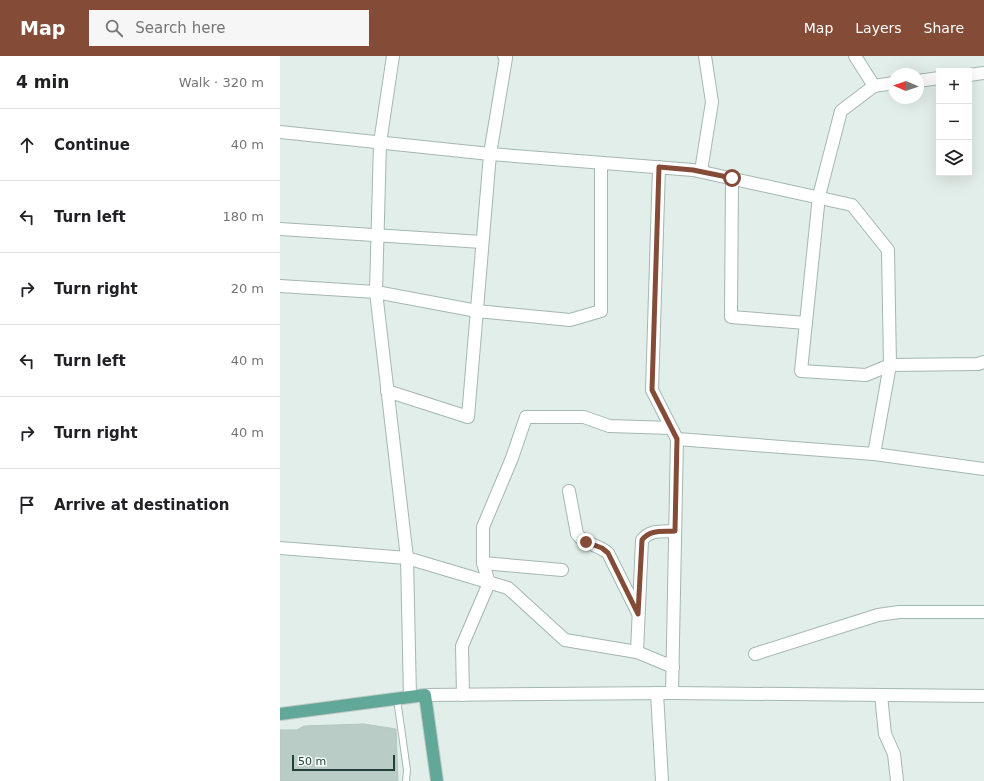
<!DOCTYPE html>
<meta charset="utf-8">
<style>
:root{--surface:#fff;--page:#f6f6f6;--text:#202124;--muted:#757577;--line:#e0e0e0;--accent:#844c37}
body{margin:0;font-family:"DejaVu Sans",sans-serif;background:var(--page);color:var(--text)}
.controls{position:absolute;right:12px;top:12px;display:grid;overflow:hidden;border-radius:0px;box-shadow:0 4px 16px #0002}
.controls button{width:36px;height:36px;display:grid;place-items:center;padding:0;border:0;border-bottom:1px solid var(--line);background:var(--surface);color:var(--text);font:20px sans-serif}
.compass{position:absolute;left:608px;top:12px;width:36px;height:36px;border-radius:50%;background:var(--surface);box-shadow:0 4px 16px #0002;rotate:272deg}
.scale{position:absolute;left:12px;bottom:10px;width:103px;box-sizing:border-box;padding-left:4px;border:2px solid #204139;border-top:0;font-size:11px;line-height:14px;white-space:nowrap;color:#204139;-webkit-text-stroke:3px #f3faf6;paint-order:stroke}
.stop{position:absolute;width:12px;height:12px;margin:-9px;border:3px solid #844c37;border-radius:50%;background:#fff}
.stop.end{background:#844c37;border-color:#fff;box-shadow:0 1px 4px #0008}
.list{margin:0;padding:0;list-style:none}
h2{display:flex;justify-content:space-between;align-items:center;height:52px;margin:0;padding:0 16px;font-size:17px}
h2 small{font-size:13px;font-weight:400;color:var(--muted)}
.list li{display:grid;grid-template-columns:26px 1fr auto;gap:12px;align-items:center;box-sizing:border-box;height:72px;padding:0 16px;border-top:1px solid var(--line)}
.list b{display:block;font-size:15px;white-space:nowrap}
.list em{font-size:13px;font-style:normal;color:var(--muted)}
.icon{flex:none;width:22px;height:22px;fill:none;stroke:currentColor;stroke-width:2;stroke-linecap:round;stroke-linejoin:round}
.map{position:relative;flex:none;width:704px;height:725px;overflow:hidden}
header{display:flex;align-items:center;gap:24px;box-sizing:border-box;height:56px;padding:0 20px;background:var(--accent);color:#fff}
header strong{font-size:19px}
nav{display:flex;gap:22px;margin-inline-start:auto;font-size:14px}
.search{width:280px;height:36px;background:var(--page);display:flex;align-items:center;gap:10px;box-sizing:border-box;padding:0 14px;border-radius:0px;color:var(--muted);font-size:15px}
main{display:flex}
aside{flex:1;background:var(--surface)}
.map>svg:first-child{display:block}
</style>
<header>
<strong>Map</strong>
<div class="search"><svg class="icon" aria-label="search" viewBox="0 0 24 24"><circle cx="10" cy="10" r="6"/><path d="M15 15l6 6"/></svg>Search here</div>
<nav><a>Map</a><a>Layers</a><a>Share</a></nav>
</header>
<main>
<aside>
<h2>4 min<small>Walk · 320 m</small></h2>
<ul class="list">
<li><svg class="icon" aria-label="ahead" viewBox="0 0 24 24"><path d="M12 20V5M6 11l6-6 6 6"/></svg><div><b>Continue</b></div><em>40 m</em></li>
<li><svg class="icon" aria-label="left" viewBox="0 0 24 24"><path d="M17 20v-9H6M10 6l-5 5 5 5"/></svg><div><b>Turn left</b></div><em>180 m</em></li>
<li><svg class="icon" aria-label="right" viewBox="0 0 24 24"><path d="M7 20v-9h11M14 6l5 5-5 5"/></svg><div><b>Turn right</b></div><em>20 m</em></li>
<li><svg class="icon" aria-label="left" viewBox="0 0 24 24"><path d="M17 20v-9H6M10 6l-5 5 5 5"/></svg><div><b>Turn left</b></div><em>40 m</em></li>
<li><svg class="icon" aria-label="right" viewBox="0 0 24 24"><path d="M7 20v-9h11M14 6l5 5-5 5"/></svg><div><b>Turn right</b></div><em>40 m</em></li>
<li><svg class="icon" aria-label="arrive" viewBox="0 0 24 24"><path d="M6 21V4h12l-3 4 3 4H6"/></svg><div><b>Arrive at destination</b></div></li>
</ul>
</aside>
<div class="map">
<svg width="704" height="725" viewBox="0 0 704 725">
<rect width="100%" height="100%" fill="#e2eee9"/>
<!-- building -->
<polygon fill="#b9ccc5" stroke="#b3c8c0" points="84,668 116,673 118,725 0,725 0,674 17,674 24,670"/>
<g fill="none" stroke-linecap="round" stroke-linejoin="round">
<defs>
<polyline id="service" points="117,643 127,714 126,725"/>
<g id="minor">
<polyline points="113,0 100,87 96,236 127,502 130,641"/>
<polyline points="575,0 594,30 614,27"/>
<polyline points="689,19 704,17"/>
<polyline points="638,25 659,22"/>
<polyline points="594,30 561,55 539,140 521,315 586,319 610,309 698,308 704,306"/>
<polyline points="0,76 210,98 413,114 572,149 608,194 610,309 594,398"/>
<polyline points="379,111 372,334 397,383 392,637"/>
<polyline points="421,115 432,46 425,0"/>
<polyline points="452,122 451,261 526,267"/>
<polyline points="0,173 202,186"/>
<polyline points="0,230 96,236 197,255 290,264 321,255 321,107"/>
<polyline points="107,335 188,361 210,98 226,2 224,0"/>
<polyline points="397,383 594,398 704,413"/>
<path d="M289,435L297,478C304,488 319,489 328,497L358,557"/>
<polyline points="0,492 127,502 228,532 285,584 357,596 393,611"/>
<polyline points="203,507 282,514"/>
<path d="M357,596L362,484C370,473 383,476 395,475"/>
<polyline points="475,598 598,559 619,556 704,556"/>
<polyline points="377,637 382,725"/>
<polyline points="183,639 182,590 209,527 203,507 203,471 232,402 246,361 304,361 329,370 391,372"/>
<polyline points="601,639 605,678 614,698 617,725"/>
</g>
<polyline id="tertiary" points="145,639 392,637 704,640"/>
<polyline id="primary" points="0,658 145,639 157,725"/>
</defs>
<!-- service casing -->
<use href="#service" stroke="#a4b7b1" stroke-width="8"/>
<!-- minor casing -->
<use href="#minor" stroke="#a4b7b1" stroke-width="14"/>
<!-- tertiary casing -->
<use href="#tertiary" stroke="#a4b7b1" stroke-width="14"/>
<!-- primary casing -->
<use href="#primary" stroke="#c1cac8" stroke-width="14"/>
<!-- service -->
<use href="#service" stroke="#fff" stroke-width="6"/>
<!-- minor -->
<use href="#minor" stroke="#fff" stroke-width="12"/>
<!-- tertiary -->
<use href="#tertiary" stroke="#fff" stroke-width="12"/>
<!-- primary -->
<use href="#primary" stroke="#61a898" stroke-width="12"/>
</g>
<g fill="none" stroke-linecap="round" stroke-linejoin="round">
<!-- route -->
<path stroke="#844c37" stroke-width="5" d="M306,486L322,492L328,497L358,558L362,484C370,473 383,476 395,475L397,383L372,334L379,111L413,114L452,122"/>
</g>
</svg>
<div class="controls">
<button>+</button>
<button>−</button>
<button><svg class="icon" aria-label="layers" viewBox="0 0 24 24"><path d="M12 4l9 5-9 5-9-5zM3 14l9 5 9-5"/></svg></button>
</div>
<svg class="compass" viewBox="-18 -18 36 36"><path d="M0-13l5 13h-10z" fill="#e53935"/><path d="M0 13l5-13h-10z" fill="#757577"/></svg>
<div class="scale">50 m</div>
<div class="stop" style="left:452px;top:122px"></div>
<div class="stop end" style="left:306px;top:486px"></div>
</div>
</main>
